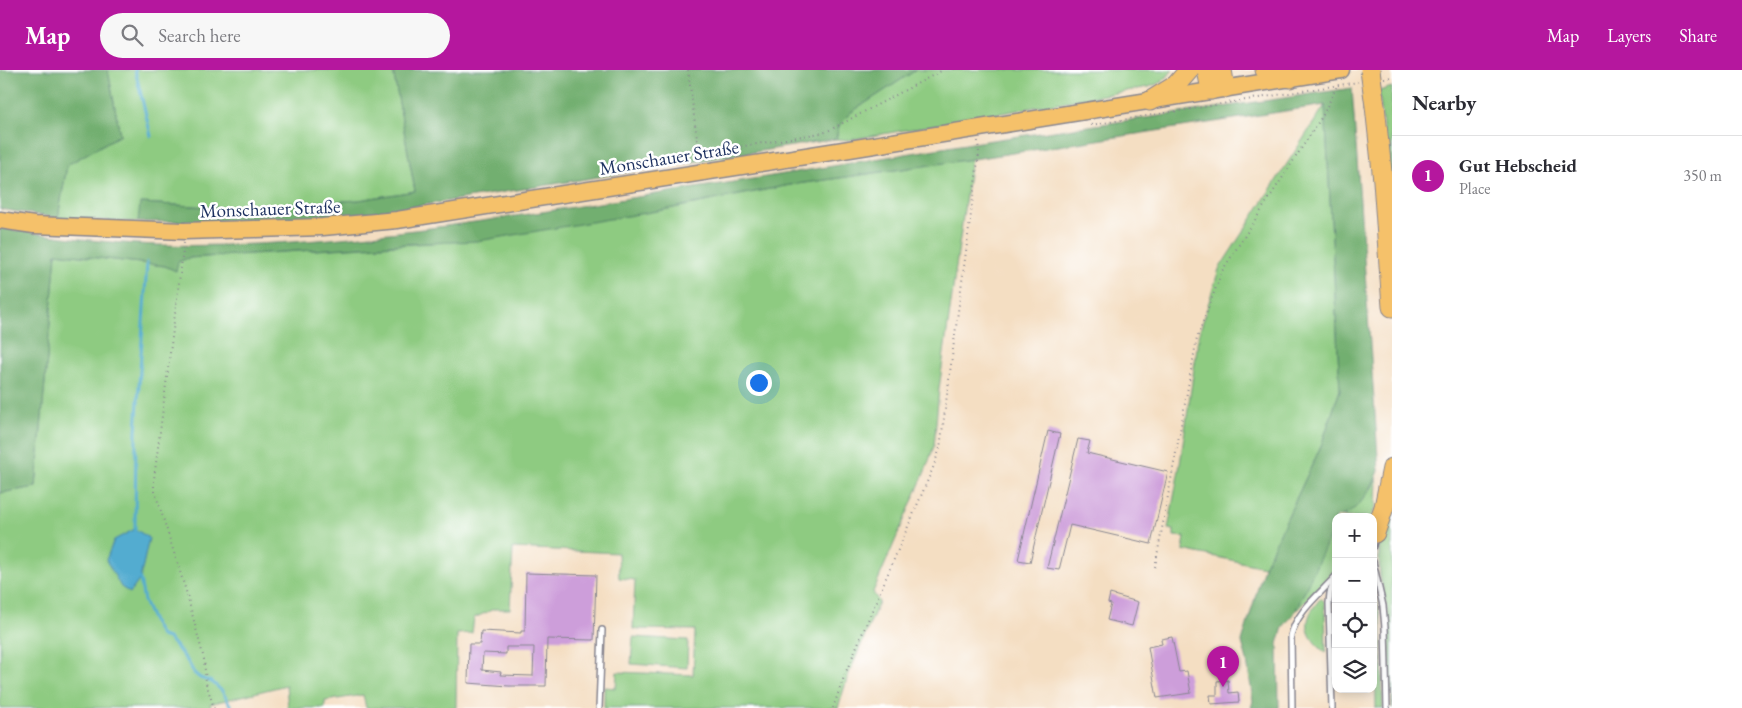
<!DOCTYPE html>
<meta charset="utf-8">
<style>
:root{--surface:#fff;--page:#f7f7f7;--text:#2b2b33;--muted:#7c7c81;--line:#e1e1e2;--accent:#b5179e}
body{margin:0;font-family:"EB Garamond",serif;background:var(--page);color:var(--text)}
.controls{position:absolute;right:15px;bottom:15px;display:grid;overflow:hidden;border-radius:10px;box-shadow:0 2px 12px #0003}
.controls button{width:45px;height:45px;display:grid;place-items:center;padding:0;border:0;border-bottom:1px solid var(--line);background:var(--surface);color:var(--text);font:25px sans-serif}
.you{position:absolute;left:758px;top:312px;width:18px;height:18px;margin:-12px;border:4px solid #fff;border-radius:50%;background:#1a73e8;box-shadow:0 0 0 8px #1a73e833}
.badge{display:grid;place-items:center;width:32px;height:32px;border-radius:50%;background:var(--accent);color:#fff;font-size:16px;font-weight:700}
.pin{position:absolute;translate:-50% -41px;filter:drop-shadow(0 1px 2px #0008)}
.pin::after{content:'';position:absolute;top:26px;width:18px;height:15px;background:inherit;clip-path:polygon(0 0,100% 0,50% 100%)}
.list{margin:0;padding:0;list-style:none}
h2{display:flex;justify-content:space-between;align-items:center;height:65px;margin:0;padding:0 20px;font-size:21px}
h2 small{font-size:16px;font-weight:400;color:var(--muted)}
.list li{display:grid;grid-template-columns:32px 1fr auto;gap:15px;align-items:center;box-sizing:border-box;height:80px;padding:0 20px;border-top:1px solid var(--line)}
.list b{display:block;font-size:19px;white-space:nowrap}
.list p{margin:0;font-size:16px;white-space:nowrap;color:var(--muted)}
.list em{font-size:16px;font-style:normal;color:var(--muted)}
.icon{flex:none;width:28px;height:28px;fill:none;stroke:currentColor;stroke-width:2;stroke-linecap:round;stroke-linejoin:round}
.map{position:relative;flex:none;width:1392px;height:638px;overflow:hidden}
header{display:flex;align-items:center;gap:30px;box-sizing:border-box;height:70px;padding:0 25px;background:var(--accent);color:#fff}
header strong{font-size:24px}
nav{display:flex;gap:28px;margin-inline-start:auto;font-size:18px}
.search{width:350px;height:45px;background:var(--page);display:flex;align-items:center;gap:12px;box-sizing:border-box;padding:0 18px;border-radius:28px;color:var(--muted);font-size:19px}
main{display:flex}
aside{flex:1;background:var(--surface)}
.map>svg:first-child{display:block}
</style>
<header>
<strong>Map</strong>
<div class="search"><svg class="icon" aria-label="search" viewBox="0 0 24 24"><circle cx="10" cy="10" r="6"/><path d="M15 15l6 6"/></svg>Search here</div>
<nav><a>Map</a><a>Layers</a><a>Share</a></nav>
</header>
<main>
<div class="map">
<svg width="1392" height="638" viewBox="0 0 1392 638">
<rect width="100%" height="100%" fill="#fff"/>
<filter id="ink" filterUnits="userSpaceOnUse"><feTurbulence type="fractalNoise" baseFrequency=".02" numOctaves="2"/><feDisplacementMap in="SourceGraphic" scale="10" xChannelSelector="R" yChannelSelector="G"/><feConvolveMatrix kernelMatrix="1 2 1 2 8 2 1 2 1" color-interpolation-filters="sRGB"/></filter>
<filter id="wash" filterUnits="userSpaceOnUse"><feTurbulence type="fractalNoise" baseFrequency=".0096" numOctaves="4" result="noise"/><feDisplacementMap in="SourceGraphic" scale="20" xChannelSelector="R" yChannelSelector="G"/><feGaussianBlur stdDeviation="1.12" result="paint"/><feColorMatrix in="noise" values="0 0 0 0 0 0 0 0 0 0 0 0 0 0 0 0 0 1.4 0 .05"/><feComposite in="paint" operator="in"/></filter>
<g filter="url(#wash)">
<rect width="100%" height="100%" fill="#f4dec2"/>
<!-- green -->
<g fill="#8ecb81" stroke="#547d70">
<polygon points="108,0 393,0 415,121 359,130 227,138 141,133 138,152 58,148 67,95 120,65"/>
<polygon points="916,0 1173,0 1162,12 1149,17 849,70 836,69 839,56 850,43"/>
<polygon points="1392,17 1392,140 1379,21"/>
<polygon points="1325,35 1340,320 1321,376 1264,497 1183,480 1185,467 1174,466 1174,460 1168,459 1180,394 1199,264 1219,199"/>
<polygon points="971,89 939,319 934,376 926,399 873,522 879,532 848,606 838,638 604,638 604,617 616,618 617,602 693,605 695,560 633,559 635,510 619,508 618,483 513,478 510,539 494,539 474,548 472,563 457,564 456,638 366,638 363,625 325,631 325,638 288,638 286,615 210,634 211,638 0,638 0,423 36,417 56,183 165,196 176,201 178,192 188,188 429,173 663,140 790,115"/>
<path d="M1377,407L1376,437L1371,447H1343C1357,435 1370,425 1377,407Z"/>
<polygon points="1392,443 1392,638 1388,544 1380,507 1379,486 1379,469"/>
<polygon points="1336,453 1336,499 1295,542 1334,454"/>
<polygon points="1373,509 1381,554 1383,638 1376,638"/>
<path d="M1321,528L1325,532L1326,583C1303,565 1302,549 1321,528Z"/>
<polygon points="633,567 688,570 687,598 631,594"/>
</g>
<!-- forest -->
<g fill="#72af6f" stroke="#466f66">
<polygon points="0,0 108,0 120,65 67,95 58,148 0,139"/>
<polygon points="393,0 916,0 850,43 839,56 836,69 417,136 324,149 138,152 140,133 227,138 359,130 415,121"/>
<path d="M1352,18L1379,401C1373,417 1355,447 1336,447V453L1295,542L1283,557L1278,574L1279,638H1251L1253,631L1247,591L1242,572L1264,497L1321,376L1340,320L1325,35L987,87L790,115L663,140L478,171L406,174L188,188L178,192L176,201L165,196L56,183L36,417L0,423V158C52,166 105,173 157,175C337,180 517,145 695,118C788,104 880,88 972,73C1099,54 1226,37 1352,18Z"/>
</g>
<!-- water -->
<polygon fill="#52acd0" stroke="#366e97" points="135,459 149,468 140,509 130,523 121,517 106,490 114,470"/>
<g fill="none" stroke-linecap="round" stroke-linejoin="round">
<!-- stream -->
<g stroke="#52acd0" stroke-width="3">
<polyline points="135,0 151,66"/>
<polyline points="135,459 136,362 147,192"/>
<polyline points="140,509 144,531 154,554 161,566 168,568 178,579 188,592 194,603 200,608 212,612 222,621 232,638"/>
</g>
</g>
<g id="blocks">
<!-- building -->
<g fill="#cd9eda" fill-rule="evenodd">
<polygon points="1048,361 1060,364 1030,492 1018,490"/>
<polygon points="1078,369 1090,371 1087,383 1168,402 1151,474 1070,455 1059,500 1047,498"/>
<path d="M526,503L596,505L594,570L547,569L546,616H509L468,613L469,574H480L481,561L521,563V561H525ZM506,577H534L533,606L500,605L501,602L482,600L483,583L506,584Z"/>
<polygon points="1110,524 1138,532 1132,556 1107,550 1111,534 1108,533"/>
<polygon points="1172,567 1179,602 1187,601 1191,623 1157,628 1148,577 1162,574 1161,569"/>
<polygon points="1228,610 1229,623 1238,622 1239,632 1211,634 1210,625 1217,625 1217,611"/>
</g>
</g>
</g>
<g filter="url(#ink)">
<use href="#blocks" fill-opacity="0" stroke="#888690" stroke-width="1"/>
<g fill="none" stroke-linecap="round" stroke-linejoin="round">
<defs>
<g id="service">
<polyline points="1373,476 1375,466"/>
<polyline points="1373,492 1383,536 1385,558 1387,638"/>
<polyline points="599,638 602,560"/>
<path d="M1292,638L1291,566C1296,542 1320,524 1336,506"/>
<polyline points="1332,638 1329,533 1330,523 1334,511"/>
</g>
<polyline id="primary" points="0,150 34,155 184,161 323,157 397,150 831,82 1341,0"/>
<g id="motorway">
<polyline points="1207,0 1211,20"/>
<polyline points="1222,0 1225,18"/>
<polyline points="1265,0 1290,8"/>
<polyline points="1150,31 1176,15 1189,0"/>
<polyline points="1375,36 1383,111 1392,237"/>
<polyline points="1375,463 1384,437 1392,398"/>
</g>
</defs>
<!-- service casing -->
<use href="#service" stroke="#888690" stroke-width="8"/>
<!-- primary casing -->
<use href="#primary" stroke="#888690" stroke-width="19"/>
<!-- motorway casing -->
<use href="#motorway" stroke="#888690" stroke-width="21"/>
<!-- path -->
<g stroke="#888690" stroke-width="2" stroke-dasharray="1 4" stroke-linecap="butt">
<polyline points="688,0 697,69 703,79 710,82 826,62 943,0"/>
<polyline points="1384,8 1392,7"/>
<polyline points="1091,55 1358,12"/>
<polyline points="184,173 154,409 154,419 186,521 204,589 206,613 214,638"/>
<polyline points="1155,497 1197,268 1222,201 1323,45 1337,16"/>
<polyline points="833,638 845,604 933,398 940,378 979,83 978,71"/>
</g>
<!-- service -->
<use href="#service" stroke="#fff" stroke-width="5"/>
<!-- primary -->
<use href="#primary" stroke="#f5c16b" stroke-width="16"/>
<!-- motorway -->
<use href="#motorway" stroke="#f5c16b" stroke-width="19"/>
<defs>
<polyline id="motorway-bridge" points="1370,0 1375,36"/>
</defs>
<!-- motorway-bridge casing -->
<use href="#motorway-bridge" stroke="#888690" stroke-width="21" stroke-linecap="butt"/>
<!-- motorway-bridge -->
<use href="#motorway-bridge" stroke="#f5c16b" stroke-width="19"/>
</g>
</g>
<g text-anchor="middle" stroke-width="5" stroke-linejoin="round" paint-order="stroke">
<!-- street labels -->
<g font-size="19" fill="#1b2f5e" stroke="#fff">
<text transform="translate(669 87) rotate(-9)" y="7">Monschauer Straße</text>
<text transform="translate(270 138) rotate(-2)" y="7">Monschauer Straße</text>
</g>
</g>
</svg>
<div class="controls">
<button>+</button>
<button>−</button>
<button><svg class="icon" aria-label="locate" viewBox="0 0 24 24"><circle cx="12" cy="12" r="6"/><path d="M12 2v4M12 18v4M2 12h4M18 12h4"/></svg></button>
<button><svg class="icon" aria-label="layers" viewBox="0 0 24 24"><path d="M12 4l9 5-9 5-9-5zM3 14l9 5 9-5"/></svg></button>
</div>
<div class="you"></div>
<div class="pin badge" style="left:1223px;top:617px">1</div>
</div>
<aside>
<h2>Nearby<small></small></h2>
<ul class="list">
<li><span class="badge">1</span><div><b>Gut Hebscheid</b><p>Place</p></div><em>350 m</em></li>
</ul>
</aside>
</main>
